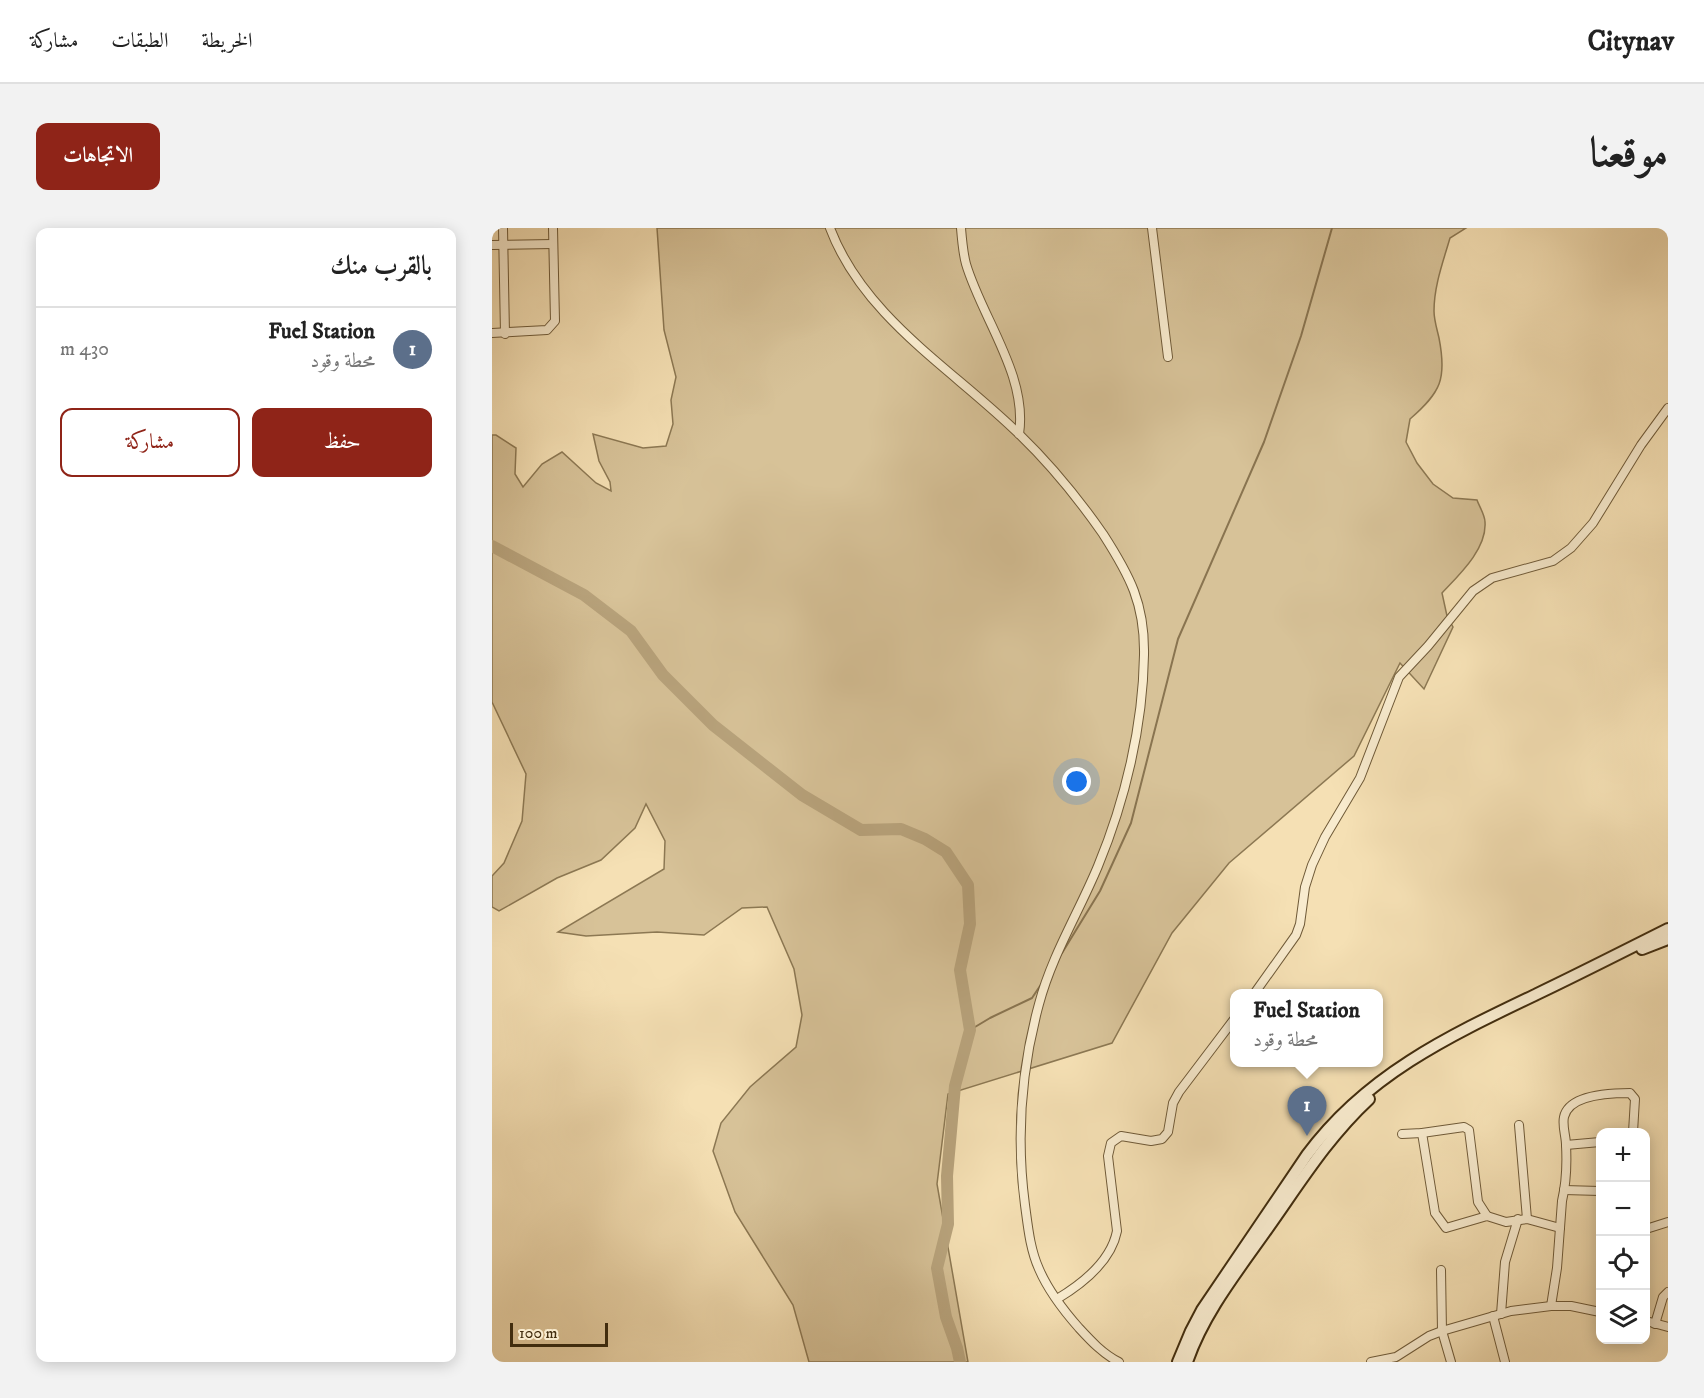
<!DOCTYPE html>
<html lang="ar">
<meta charset="utf-8">
<style>
:root{--surface:#fff;--page:#f2f2f2;--text:#222;--muted:#767676;--line:#e0e0e0;--accent:#8f2418}
body{margin:0;font-family:"IM FELL DW Pica",Amiri,serif;background:var(--page);color:var(--text);direction:rtl}
.controls{position:absolute;right:18px;bottom:18px;display:grid;overflow:hidden;border-radius:12px;box-shadow:0 3px 15px #0003}
.controls button{width:54px;height:54px;display:grid;place-items:center;padding:0;border:0;border-bottom:2px solid var(--line);background:var(--surface);color:var(--text);font:30px sans-serif}
.scale{position:absolute;left:18px;bottom:15px;width:98px;box-sizing:border-box;padding-left:6px;border:3px solid #422d0e;border-top:0;font-size:16px;line-height:21px;white-space:nowrap;color:#422d0e;-webkit-text-stroke:4px #f8ebce;paint-order:stroke}
.you{position:absolute;left:585px;top:554px;width:21px;height:21px;margin:-15px;border:4px solid #fff;border-radius:50%;background:#1a73e8;box-shadow:0 0 0 9px #1a73e833}
.badge{display:grid;place-items:center;width:39px;height:39px;border-radius:50%;background:var(--accent);color:#fff;font-size:20px;font-weight:700}
.pin{position:absolute;translate:-50% -50px;filter:drop-shadow(0 2px 3px #0008)}
.pin::after{content:'';position:absolute;top:32px;width:21px;height:18px;background:inherit;clip-path:polygon(0 0,100% 0,50% 100%)}
.popup{position:absolute;left:738px;top:761px;width:153px;height:78px;box-sizing:border-box;display:grid;place-content:center;border-radius:12px;background:var(--surface);filter:drop-shadow(0 2px 4px #0005);font-size:20px;white-space:nowrap;color:var(--muted)}
.popup b{font-size:22px;color:var(--text)}
.popup::after{content:'';position:absolute;left:50%;top:100%;margin-left:-12px;border:12px solid transparent;border-top-color:var(--surface)}
.list{margin:0;padding:0;list-style:none}
h2{display:flex;justify-content:space-between;align-items:center;height:78px;margin:0;padding:0 24px;font-size:26px}
h2 small{font-size:20px;font-weight:400;color:var(--muted)}
.list li{display:grid;grid-template-columns:39px 1fr auto;gap:18px;align-items:center;box-sizing:border-box;height:84px;padding:0 24px;border-top:2px solid var(--line)}
.list b{display:block;font-size:22px;white-space:nowrap}
.list p{margin:0;font-size:20px;white-space:nowrap;color:var(--muted)}
.list em{font-size:20px;font-style:normal;color:var(--muted)}
.actions{display:flex;gap:12px;padding:18px 24px}
.actions a{flex:1;padding:14px 0;border:2px solid var(--accent);border-radius:12px;text-align:center;font-size:21px;color:var(--accent)}
.actions .main{background:var(--accent);color:#fff}
.icon{flex:none;width:33px;height:33px;fill:none;stroke:currentColor;stroke-width:2;stroke-linecap:round;stroke-linejoin:round}
.map{position:relative;flex:none;width:1176px;height:1134px;overflow:hidden;direction:ltr;border-radius:12px}
header{display:flex;align-items:center;gap:36px;box-sizing:border-box;height:84px;padding:0 30px;background:var(--surface);border-bottom:2px solid var(--line)}
header strong{font-size:28px}
nav{display:flex;gap:33px;margin-inline-start:auto;font-size:21px}
.intro{display:flex;align-items:center;justify-content:space-between;box-sizing:border-box;height:144px;padding:0 36px}
h1{margin:0;font-size:42px}
.button{padding:15px 27px;border-radius:12px;background:var(--accent);color:#fff;font-size:21px;font-weight:700}
main{display:flex;gap:36px;padding:0 36px}
aside{flex:1;background:var(--surface);border-radius:12px;box-shadow:0 3px 15px #0003}
.map>svg:first-child{display:block}
</style>
<header>
<strong>Citynav</strong>
<nav><a>الخريطة</a><a>الطبقات</a><a>مشاركة</a></nav>
</header>
<div class="intro"><h1>موقعنا</h1><a class="button">الاتجاهات</a></div>
<main>
<div class="map">
<svg width="1176" height="1134" viewBox="0 0 1176 1134">
<rect width="100%" height="100%" fill="#f5e0b4"/>
<filter id="stains"><feTurbulence type="fractalNoise" baseFrequency=".00333" numOctaves="4"/><feColorMatrix values="0 0 0 0 .2 0 0 0 0 .09 0 0 0 0 .02 0 0 0 .5 -.17"/></filter>
<radialGradient id="worn" r=".72"><stop offset=".6" stop-color="#630" stop-opacity="0"/><stop offset="1" stop-color="#630" stop-opacity=".3"/></radialGradient>
<!-- green -->
<path fill="#d7c298" stroke="#8c7853" stroke-width="1.5" d="M165,0H974L958,10C951,34 942,58 942,83C942,92 945,101 947,110C955,151 949,164 918,191L914,214L925,235L941,256L961,270L985,272C987,278 993,287 993,294C995,321 967,347 950,365L955,388L961,399L932,461L908,435L862,528L737,635L680,705L620,815L456,866L445,956L476,1134H317L301,1077L243,984L221,923L229,895L258,859L304,819L310,787L302,741L275,679L250,680L212,707L165,704L94,708L66,704L172,641L173,613L154,576L143,600L109,632L65,650L7,683L0,679V648L12,635L30,593L34,546L0,474V207H4L24,220L23,246L31,259L50,236L70,224L104,255L119,263L118,254L107,233L101,206L151,220L174,218L181,196L179,172L184,149L172,102Z"/>
<g fill="none" stroke-linecap="round" stroke-linejoin="round">
<!-- stream -->
<g stroke="#897450" stroke-width="2">
<polyline points="570,725 608,663 639,595 686,411 772,214 809,108 840,0"/>
<polyline points="478,802 498,790 540,770 550,755"/>
</g>
<!-- river -->
<polyline stroke="#b8a37c" stroke-width="12" points="0,318 92,367 139,403 171,447 221,497 310,567 369,602 409,601 433,611 454,624 476,657 478,696 468,742 478,802 463,858 455,948 456,996 445,1040 454,1089 465,1120 468,1134"/>
<defs>
<g id="street">
<polyline points="11,0 13,106"/>
<path d="M338,0C372,90 461,141 527,206C558,236 586,270 611,306C638,348 653,376 652,427C651,498 633,573 606,638C587,684 560,727 547,776C529,842 524,909 533,977C536,999 538,1021 547,1041C556,1062 572,1083 587,1100C599,1113 611,1126 627,1134"/>
<path d="M469,0C470,12 471,25 474,36C490,90 536,148 527,206"/>
<polyline points="660,0 676,129"/>
<polyline points="0,17 61,16"/>
<polyline points="0,105 55,102 63,93 61,0"/>
<polyline points="762,766 804,707 808,696 813,659 820,637 833,609 868,550 907,449 936,418 981,363 1000,350 1061,333 1079,320 1101,295 1149,217 1176,180"/>
<polyline points="1027,897 1035,991"/>
<polyline points="930,905 943,985 954,1000 995,988 1014,994 1035,991 1068,1000"/>
<polyline points="910,906 930,905 972,899 977,902 986,974 995,988"/>
<polyline points="1074,917 1108,914"/>
<polyline points="1072,962 1108,963"/>
<polyline points="1154,1001 1176,994"/>
<polyline points="949,1042 950,1103 959,1134"/>
<path d="M565,1071C590,1056 619,1034 625,1003L616,928L619,915L629,908L659,913L670,911L676,904L681,875L687,864L743,790"/>
<path d="M1059,1078L1065,1040L1070,973C1074,956 1075,935 1074,917C1074,908 1070,898 1072,889C1077,866 1120,865 1138,865L1143,871L1141,904"/>
<polyline points="1009,1086 1013,1034 1026,991"/>
<polyline points="1001,1088 1013,1134"/>
<polyline points="1154,1093 1176,1099"/>
<polyline points="1163,1096 1171,1069 1176,1064"/>
<polyline points="879,1134 904,1129 937,1108 950,1103 1019,1083 1059,1078 1079,1078 1108,1084"/>
</g>
<g id="secondary">
<polyline points="1150,721 1176,711"/>
<path d="M686,1134L699,1103L710,1082L815,927C874,847 957,808 1045,766C1089,745 1132,723 1176,701"/>
<path d="M695,1134C712,1084 748,1040 778,997C809,953 837,908 877,871"/>
</g>
</defs>
<!-- street casing -->
<use href="#street" stroke="#6f5a38" stroke-width="10"/>
<!-- secondary casing -->
<use href="#secondary" stroke="#422d0e" stroke-width="14"/>
<!-- street -->
<use href="#street" stroke="#f8ebce" stroke-width="8"/>
<!-- secondary -->
<use href="#secondary" stroke="#f8ebce" stroke-width="10"/>
</g>
<rect width="100%" height="100%" filter="url(#stains)"/>
<rect width="100%" height="100%" fill="url(#worn)"/>
</svg>
<div class="controls">
<button>+</button>
<button>−</button>
<button><svg class="icon" aria-label="locate" viewBox="0 0 24 24"><circle cx="12" cy="12" r="6"/><path d="M12 2v4M12 18v4M2 12h4M18 12h4"/></svg></button>
<button><svg class="icon" aria-label="layers" viewBox="0 0 24 24"><path d="M12 4l9 5-9 5-9-5zM3 14l9 5 9-5"/></svg></button>
</div>
<div class="scale">100 m</div>
<div class="you"></div>
<div class="pin badge" style="left:815px;top:908px;background:#5c6f8a">1</div>
<div class="popup"><b>Fuel Station</b>محطة وقود</div>
</div>
<aside>
<h2>بالقرب منك<small></small></h2>
<ul class="list">
<li><span class="badge" style="background:#5c6f8a">1</span><div><b>Fuel Station</b><p>محطة وقود</p></div><em>430 m</em></li>
</ul>
<div class="actions"><a class="main">حفظ</a><a>مشاركة</a></div>
</aside>
</main>
